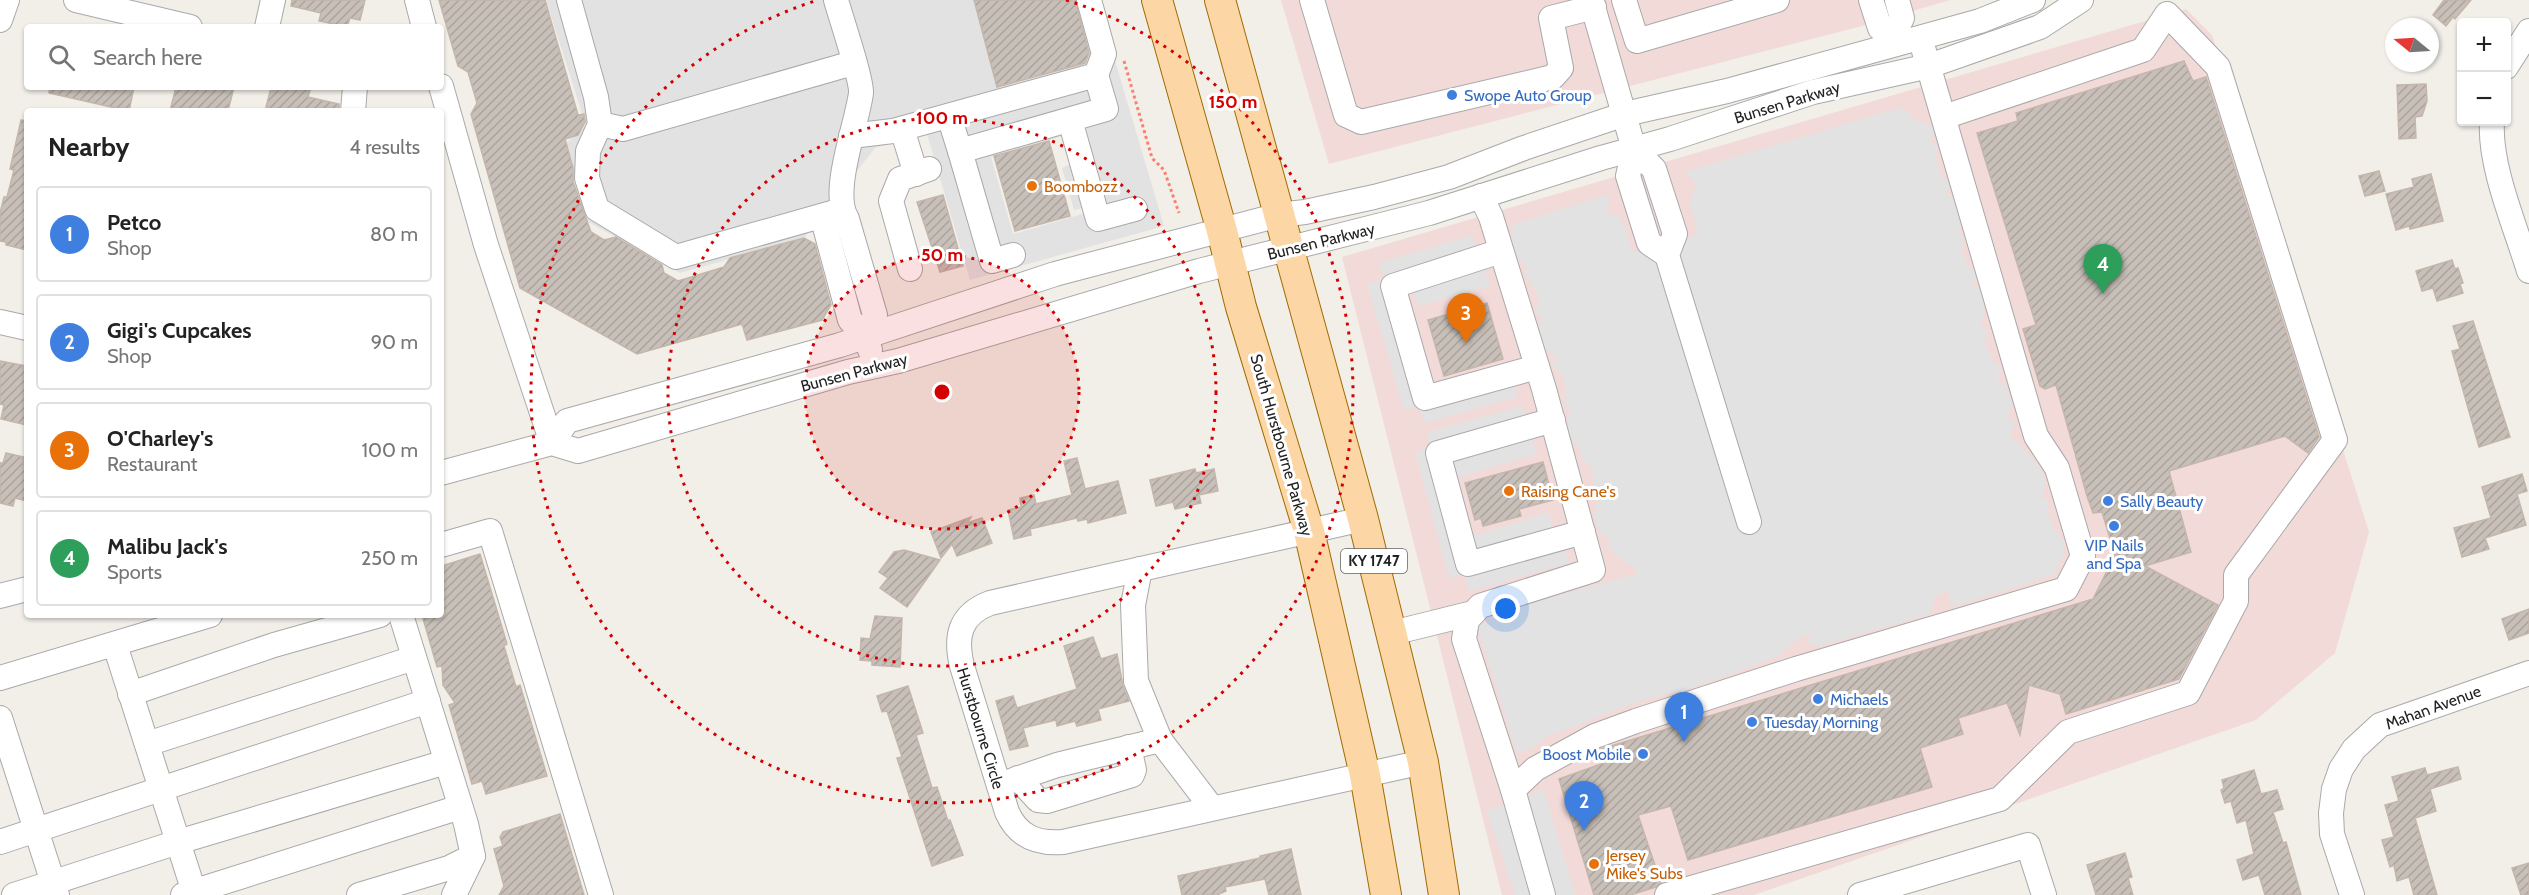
<!DOCTYPE html>
<meta charset="utf-8">
<style>
:root{--surface:#fff;--page:#f2f2f2;--text:#222;--muted:#767676;--line:#e0e0e0;--accent:#d40000}
body{margin:0;font-family:Cabin,sans-serif;background:var(--page);color:var(--text)}
.controls{position:absolute;right:18px;top:18px;display:grid;overflow:hidden;border-radius:6px;box-shadow:0 2px 4px #0004}
.controls button{width:54px;height:54px;display:grid;place-items:center;padding:0;border:0;border-bottom:2px solid var(--line);background:var(--surface);color:var(--text);font:30px sans-serif}
.compass{position:absolute;left:2385px;top:18px;width:54px;height:54px;border-radius:50%;background:var(--surface);box-shadow:0 2px 4px #0004;rotate:288deg}
.you{position:absolute;left:1506px;top:609px;width:21px;height:21px;margin:-15px;border:4px solid #fff;border-radius:50%;background:#1a73e8;box-shadow:0 0 0 9px #1a73e833}
.badge{display:grid;place-items:center;width:39px;height:39px;border-radius:50%;background:var(--accent);color:#fff;font-size:20px;font-weight:700}
.pin{position:absolute;translate:-50% -50px;filter:drop-shadow(0 2px 3px #0008)}
.pin::after{content:'';position:absolute;top:32px;width:21px;height:18px;background:inherit;clip-path:polygon(0 0,100% 0,50% 100%)}
.list{margin:0;padding:0;list-style:none}
h2{display:flex;justify-content:space-between;align-items:center;height:78px;margin:0;padding:0 24px;font-size:26px}
h2 small{font-size:20px;font-weight:400;color:var(--muted)}
.list li{display:grid;grid-template-columns:39px 1fr auto;gap:18px;align-items:center;box-sizing:border-box;height:96px;margin:0 12px 12px;padding:0 12px;border:2px solid var(--line);border-radius:6px}
.list b{display:block;font-size:22px;white-space:nowrap}
.list p{margin:0;font-size:20px;white-space:nowrap;color:var(--muted)}
.list em{font-size:20px;font-style:normal;color:var(--muted)}
.icon{flex:none;width:33px;height:33px;fill:none;stroke:currentColor;stroke-width:2;stroke-linecap:round;stroke-linejoin:round}
.map{position:relative;flex:none;width:2529px;height:895px;overflow:hidden}
.search{position:absolute;background:var(--surface);box-shadow:0 2px 4px #0004;left:24px;top:24px;width:420px;height:66px;display:flex;align-items:center;gap:15px;box-sizing:border-box;padding:0 21px;border-radius:6px;color:var(--muted);font-size:22px}
.panel{position:absolute;background:var(--surface);box-shadow:0 2px 4px #0004;left:24px;top:108px;width:420px;height:510px;border-radius:6px}
.map>svg:first-child{display:block}
</style>
<div class="map">
<svg width="2529" height="895" viewBox="0 0 2529 895">
<defs>
<pattern id="building-hatch" width="6" height="6" patternUnits="userSpaceOnUse" patternTransform="scale(1.5)"><rect width="6" height="6" fill="#c7bfb8"/><path d="M-1 1l2-2M0 6l6-6M5 7l2-2" fill="none" stroke="#aba49e"/></pattern>
</defs>
<rect width="100%" height="100%" fill="#f2efe9"/>
<!-- commercial -->
<g fill="#f2dad9">
<polygon points="1281,0 1950,0 1862,26 1329,164"/>
<polygon points="2186,9 2212,35 2369,532 2335,653 2256,720 1754,895 1502,895 1342,257"/>
</g>
<!-- parking -->
<g fill="#e2e2e2" fill-rule="evenodd">
<path d="M546,0H1097L1164,226L970,280L927,134L875,148L804,238L680,273L583,219L564,145L586,126ZM1066,135L1074,163L1062,168L1074,210L1087,207L1089,212L1013,234L991,157Z"/>
<polygon points="1902,107 1914,119 1936,128 1930,144 1938,146 1935,157 1943,178 1952,186 1946,193 1958,205 1962,219 1958,236 1965,236 1961,252 1969,268 1980,276 1972,285 1986,295 1981,327 1988,330 1985,344 1993,361 2003,369 1996,378 2007,388 2012,404 2007,419 2014,421 2011,436 2039,466 2046,481 2042,499 2048,500 2047,510 2054,529 2064,541 2063,555 2055,574 1955,606 1949,603 1950,595 1947,591 1935,597 1930,614 1819,646 1808,644 1810,634 1801,637 1776,657 1689,689 1642,700 1548,736 1530,749 1517,753 1477,626 1493,620 1510,609 1636,574 1637,570 1617,555 1606,544 1611,541 1597,528 1594,515 1598,499 1590,496 1594,482 1590,466 1579,455 1581,450 1571,439 1566,425 1571,408 1564,405 1566,391 1562,374 1551,365 1558,360 1542,345 1538,331 1543,315 1536,315 1539,299 1533,286 1524,273 1528,268 1516,256 1512,240 1514,224 1610,194 1606,213 1618,216 1624,225 1632,251 1636,252 1696,235 1697,230 1690,205 1691,196 1697,186 1685,172"/>
<polygon points="1472,235 1490,286 1418,306 1412,291 1406,292 1432,386 1509,365 1518,397 1424,423 1418,406 1404,411 1367,284 1385,279 1379,263"/>
<polygon points="1522,406 1537,454 1456,478 1473,536 1549,512 1553,530 1565,549 1569,563 1469,591 1464,574 1449,578 1415,452 1430,446 1427,432"/>
<polygon points="1544,790 1575,895 1515,895 1487,811"/>
</g>
<!-- building -->
<g fill="url(#building-hatch)" stroke="#c4b6ab" stroke-width="1.5">
<polygon points="292,0 365,0 360,20 350,18 347,27 319,21 321,13 291,6"/>
<polygon points="439,0 545,0 578,115 584,114 585,122 578,135 565,139 573,168 573,182 591,232 604,240 616,237 662,265 664,273 678,281 724,267 730,258 804,238 815,244 831,305 822,320 747,340 742,324 637,354 520,288 471,114 477,103 468,72 458,66"/>
<polygon points="974,0 1075,0 1089,53 1085,63 997,87"/>
<polygon points="2444,0 2471,0 2455,19 2453,17 2446,26 2433,15"/>
<polygon points="2184,61 2193,81 2206,77 2319,437 2308,453 2285,436 2169,471 2191,552 2145,566 2218,605 2179,679 2066,714 2060,694 2029,685 2020,735 2007,703 1958,718 1963,734 1920,748 1932,787 1688,860 1671,806 1638,815 1661,883 1656,887 1630,895 1594,895 1559,779 1604,763 1601,749 2093,599 2115,555 2102,512 2093,513 2087,496 2056,385 2045,389 2040,386 2023,329 2036,325 1977,133 2018,121 2016,113"/>
<polygon points="2426,84 2427,101 2422,116 2415,117 2416,138 2399,139 2397,85"/>
<polygon points="50,87 134,87 129,111 49,93"/>
<polygon points="176,87 234,87 228,111 170,111"/>
<polygon points="281,87 311,87 308,97 339,104 339,111 273,111 273,109 266,107 271,88 280,90"/>
<polygon points="21,120 27,121 27,250 6,245 6,242 0,241 0,213 4,197 7,197 14,170 10,169"/>
<polygon points="1049,141 1070,216 1015,231 994,156"/>
<polygon points="2379,171 2385,191 2365,196 2359,176"/>
<polygon points="2431,174 2443,221 2410,229 2409,226 2396,230 2386,194 2414,187 2412,179"/>
<polygon points="943,195 963,266 940,272 917,202"/>
<polygon points="2452,260 2455,269 2458,268 2463,283 2460,284 2463,293 2437,301 2433,288 2422,291 2416,271"/>
<polygon points="1487,303 1503,359 1444,376 1428,320"/>
<polygon points="2473,321 2510,437 2479,447 2452,351 2460,349 2453,326"/>
<polygon points="0,361 27,366 27,425 1,419 4,405 0,404"/>
<polygon points="6,453 24,457 23,464 27,465 27,501 15,498 13,506 0,503 0,463 3,463"/>
<polygon points="1077,458 1085,489 1118,481 1126,513 1088,523 1087,519 1078,521 1077,518 1030,529 1031,535 1014,539 1008,510 1021,507 1020,498 1034,495 1036,504 1072,495 1064,461"/>
<polygon points="1543,462 1553,500 1519,509 1521,516 1483,526 1481,518 1475,520 1465,483"/>
<polygon points="1195,469 1196,473 1214,469 1218,491 1199,495 1201,503 1175,509 1173,502 1156,506 1150,480"/>
<polygon points="2522,474 2527,491 2517,494 2526,525 2485,538 2489,549 2462,557 2454,528 2491,518 2482,487"/>
<polygon points="971,517 967,523 982,518 992,543 957,556 952,544 941,558 931,532"/>
<polygon points="904,550 940,560 907,607 880,588 888,578 879,572 894,552"/>
<polygon points="480,554 507,644 504,646 516,687 520,685 547,776 486,794 482,781 472,784 449,705 455,703 443,685 442,666 437,667 422,615 441,615 441,569 445,565"/>
<polygon points="2529,609 2529,633 2509,640 2502,619"/>
<polygon points="875,616 902,618 900,667 872,665 872,661 860,660 861,638 870,639"/>
<polygon points="1093,637 1101,659 1117,654 1123,686 1129,701 1098,709 1101,720 1077,726 1075,721 1057,726 1056,720 1023,728 1028,746 1010,750 996,701 1013,696 1017,708 1077,689 1064,646"/>
<polygon points="908,686 923,733 916,735 932,788 937,787 948,821 950,820 963,855 932,866 897,758 902,757 887,711 882,712 877,696"/>
<polygon points="2458,767 2461,779 2430,789 2436,811 2415,818 2437,895 2414,895 2409,877 2397,881 2394,865 2390,867 2382,840 2394,837 2385,805 2399,801 2392,777 2425,768 2427,775"/>
<polygon points="2254,770 2261,794 2277,790 2283,809 2273,812 2283,843 2286,842 2301,895 2265,895 2259,875 2243,880 2237,860 2254,854 2246,820 2237,823 2231,801 2225,803 2221,790 2224,788 2222,780"/>
<polygon points="560,814 584,895 499,895 504,886 494,849 503,846 500,837 503,832"/>
<polygon points="1291,849 1301,895 1269,895 1265,879 1225,887 1226,891 1217,895 1182,895 1178,876 1260,858 1260,856"/>
<polygon points="2125,853 2132,877 2128,878 2133,895 2096,895 2087,865"/>
<polygon points="2529,863 2529,895 2521,895 2512,868"/>
</g>
<g fill="none" stroke-linecap="round" stroke-linejoin="round">
<defs>
<g id="minor">
<polyline points="76,0 190,27"/>
<polyline points="417,0 424,27"/>
<polyline points="569,0 596,97 600,124 588,151 587,178 597,209 676,257 842,210"/>
<path d="M836,0C841,18 862,80 861,93C857,125 830,192 847,219L875,315L866,337"/>
<polyline points="1312,0 1346,115 1361,122 1553,77 1561,68 1551,18 1594,7"/>
<polyline points="1591,0 1634,149 1628,176 1649,243 1667,255"/>
<polyline points="1624,0 1637,41 1777,0"/>
<polyline points="1871,0 1880,28 1895,32"/>
<polyline points="1897,0 1902,18 1895,32 1898,43"/>
<polyline points="0,20 7,0"/>
<polyline points="267,27 273,0"/>
<polyline points="2506,67 2529,31"/>
<polyline points="441,86 486,245 552,443"/>
<polyline points="353,111 355,87"/>
<polyline points="949,116 960,151 1106,109 1096,75"/>
<polyline points="1070,120 1098,219 1135,209"/>
<path d="M2492,122C2489,166 2516,228 2529,271"/>
<polyline points="600,124 623,129 853,63"/>
<polyline points="902,129 916,174"/>
<polyline points="851,136 893,131 1096,75 1104,54 1089,0"/>
<polyline points="1634,149 1654,169 1675,234 1667,255 1749,522"/>
<polyline points="960,151 992,261 1013,255"/>
<polyline points="1481,196 1491,217 1544,389 1593,570 1480,606 1467,620 1464,639 1513,790"/>
<polyline points="822,216 850,320 866,337 870,350"/>
<polyline points="1501,251 1393,286 1425,398 1537,367"/>
<polyline points="910,269 891,201 900,179 929,169"/>
<polyline points="0,322 27,328"/>
<polyline points="1553,420 1438,453 1468,564 1583,532"/>
<polyline points="552,443 567,421 840,345 1055,274 1279,215 1305,212 1374,197 1449,177 1524,148 1625,114 1727,91 1980,21 2033,0"/>
<polyline points="441,473 552,443 578,451 848,372 898,361 1199,271 1429,213 1601,158 1670,139 1813,92 1929,66 2040,27 2081,0"/>
<path d="M1363,519L990,603C959,615 955,637 962,666L1007,812C1018,837 1037,844 1063,842L1423,762"/>
<polyline points="441,545 490,531 601,895"/>
<polyline points="1140,569 1133,605 1136,681 1160,740"/>
<polyline points="0,596 27,589"/>
<polyline points="401,615 466,824 473,856 454,895"/>
<polyline points="1392,633 1473,613"/>
<polyline points="115,645 195,895"/>
<polyline points="0,678 210,615"/>
<polyline points="130,694 274,645 380,615"/>
<polyline points="0,718 57,895"/>
<polyline points="147,744 414,658"/>
<polyline points="1018,778 1038,800 1047,801 1132,775 1134,770 1129,747"/>
<polyline points="999,785 1057,765 1160,740 1212,808"/>
<polyline points="0,842 428,701"/>
<polyline points="14,895 178,842 446,762"/>
<polyline points="183,895 460,807"/>
<polyline points="359,895 449,868 473,856"/>
<polyline points="1543,895 1513,790 1535,769 1595,736 1636,721 1796,669 2066,589 2083,556 2057,468 2036,436 1924,51"/>
<polyline points="1667,895 2000,799 2068,732 2188,693 2236,601 2236,575 2335,440 2218,67 2167,14 2143,50 1944,117"/>
<polyline points="1860,895 2028,845 2044,895"/>
<polyline points="2352,895 2332,834 2331,813 2334,789 2341,769 2354,749 2380,725 2529,673"/>
</g>
<g id="major">
<polyline points="1157,0 1222,231 1241,307 1309,531 1365,775 1386,895"/>
<polyline points="1220,0 1363,519 1423,762 1444,895"/>
</g>
</defs>
<!-- minor casing -->
<use href="#minor" stroke="#a9a9a9" stroke-width="26"/>
<!-- major casing -->
<use href="#major" stroke="#a06b00" stroke-width="32"/>
<!-- path -->
<polyline stroke="#fa8072" stroke-width="3" stroke-dasharray="3 3" stroke-linecap="butt" points="1124,61 1152,158 1164,170 1179,213"/>
<!-- minor -->
<use href="#minor" stroke="#fff" stroke-width="24"/>
<!-- major -->
<use href="#major" stroke="#fcd6a4" stroke-width="30"/>
</g>
<!-- distance rings -->
<circle cx="942" cy="392" r="137" fill="#d40000" fill-opacity=".12"/>
<g fill="none" stroke="#d40000" stroke-width="3" stroke-dasharray="3 6">
<circle cx="942" cy="392" r="137"/>
<circle cx="942" cy="392" r="274"/>
<path d="M1066 0A411 411 0 1 1 818 0"/>
</g>
<!-- markers -->
<g fill="#3f7fe0" stroke="#fff" stroke-width="2">
<circle cx="1452" cy="95" r="6"/>
<circle cx="2108" cy="501" r="6"/>
<circle cx="2114" cy="526" r="6"/>
<circle cx="1818" cy="699" r="6"/>
<circle cx="1752" cy="722" r="6"/>
<circle cx="1643" cy="754" r="6"/>
</g>
<g fill="#e8710a" stroke="#fff" stroke-width="2">
<circle cx="1032" cy="186" r="6"/>
<circle cx="1509" cy="491" r="6"/>
<circle cx="1594" cy="864" r="6"/>
</g>
<g text-anchor="middle" stroke-width="6" stroke-linejoin="round" paint-order="stroke">
<!-- shield labels -->
<rect fill="#fff" stroke="#646464" stroke-width="1.5" x="1341" y="549" width="66" height="24" rx="4.5"/>
<g font-size="15" font-weight="bold" fill="#222">
<text x="1374" y="566">KY 1747</text>
</g>
<!-- shop labels -->
<g font-size="16" fill="#366cbe" stroke="#fff" text-anchor="start">
<text x="1464" y="101">Swope Auto Group</text>
<text x="2120" y="507">Sally Beauty</text>
<text x="2114" y="551" text-anchor="middle">VIP Nails<tspan x="2114" dy="18">and Spa</tspan></text>
<text x="1830" y="705">Michaels</text>
<text x="1764" y="728">Tuesday Morning</text>
<text x="1631" y="760" text-anchor="end">Boost Mobile</text>
</g>
<!-- street labels -->
<g font-size="16" fill="#222" stroke="#fff">
<text transform="translate(1787 102) rotate(-17)" y="6">Bunsen Parkway</text>
<text transform="translate(1321 241) rotate(-14)" y="6">Bunsen Parkway</text>
<text transform="translate(854 372) rotate(-15)" y="6">Bunsen Parkway</text>
<text transform="translate(1282 445) rotate(74)" y="6">South Hurstbourne Parkway</text>
<text transform="translate(2433 707) rotate(-20)" y="6">Mahan Avenue</text>
<text transform="translate(981 728) rotate(73)" y="6">Hurstbourne Circle</text>
</g>
<!-- food labels -->
<g font-size="16" fill="#c56008" stroke="#fff" text-anchor="start">
<text x="1044" y="192">Boombozz</text>
<text x="1521" y="497">Raising Cane's</text>
<text x="1606" y="861">Jersey<tspan x="1606" dy="18">Mike's Subs</tspan></text>
</g>
</g>
<circle cx="942" cy="392" r="9" fill="#d40000" stroke="#fff" stroke-width="3"/>
<g font-size="18" text-anchor="middle" font-weight="bold" fill="#d40000" stroke="#fff" stroke-width="6" stroke-linejoin="round" paint-order="stroke">
<text x="1233" y="108">150 m</text>
<text x="942" y="124">100 m</text>
<text x="942" y="261">50 m</text>
</g>
</svg>
<div class="controls">
<button>+</button>
<button>−</button>
</div>
<svg class="compass" viewBox="-18 -18 36 36"><path d="M0-13l5 13h-10z" fill="#e53935"/><path d="M0 13l5-13h-10z" fill="#767676"/></svg>
<div class="you"></div>
<div class="pin badge" style="left:1684px;top:742px;background:#3f7fe0">1</div>
<div class="pin badge" style="left:1584px;top:831px;background:#3f7fe0">2</div>
<div class="pin badge" style="left:1466px;top:343px;background:#e8710a">3</div>
<div class="pin badge" style="left:2103px;top:294px;background:#2e9e5b">4</div>
<div class="search"><svg class="icon" aria-label="search" viewBox="0 0 24 24"><circle cx="10" cy="10" r="6"/><path d="M15 15l6 6"/></svg>Search here</div>
<section class="panel">
<h2>Nearby<small>4 results</small></h2>
<ul class="list">
<li><span class="badge" style="background:#3f7fe0">1</span><div><b>Petco</b><p>Shop</p></div><em>80 m</em></li>
<li><span class="badge" style="background:#3f7fe0">2</span><div><b>Gigi's Cupcakes</b><p>Shop</p></div><em>90 m</em></li>
<li><span class="badge" style="background:#e8710a">3</span><div><b>O'Charley's</b><p>Restaurant</p></div><em>100 m</em></li>
<li><span class="badge" style="background:#2e9e5b">4</span><div><b>Malibu Jack's</b><p>Sports</p></div><em>250 m</em></li>
</ul>
</section>
</div>
